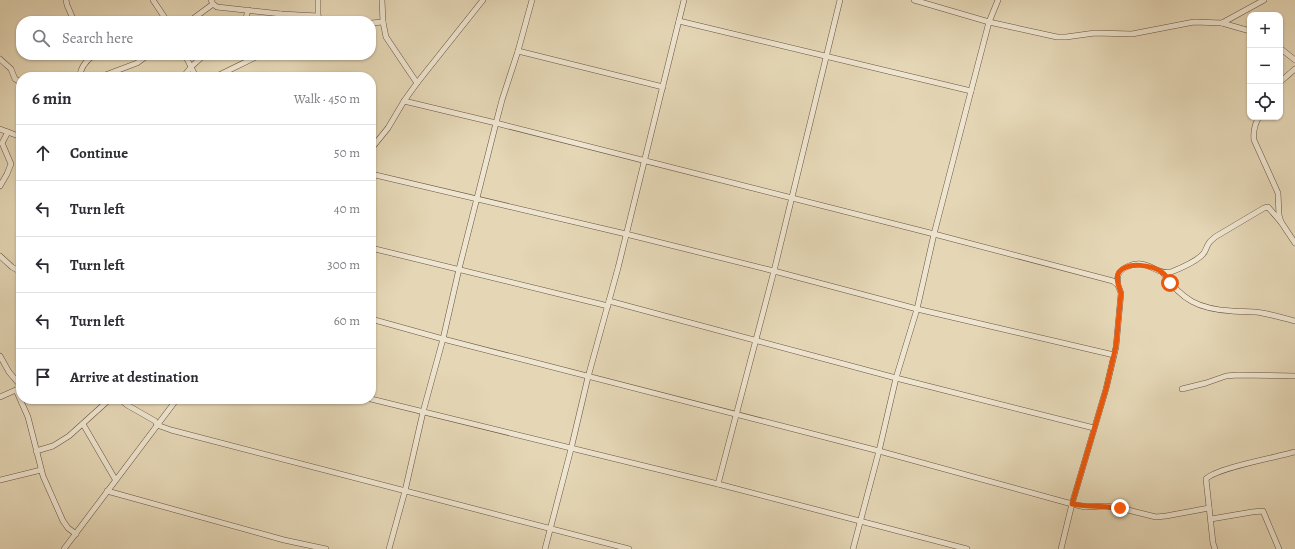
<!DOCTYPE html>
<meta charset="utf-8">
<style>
:root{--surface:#fff;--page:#f7f7f7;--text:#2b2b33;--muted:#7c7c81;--line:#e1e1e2}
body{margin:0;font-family:Alegreya,serif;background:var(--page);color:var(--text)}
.controls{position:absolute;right:12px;top:12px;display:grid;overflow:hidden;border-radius:8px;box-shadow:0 1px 3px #0004}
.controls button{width:36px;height:36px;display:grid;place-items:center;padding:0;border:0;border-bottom:1px solid var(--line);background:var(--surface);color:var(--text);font:20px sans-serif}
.stop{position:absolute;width:12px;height:12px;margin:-9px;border:3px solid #ea580c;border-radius:50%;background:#fff}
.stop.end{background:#ea580c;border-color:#fff;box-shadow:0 1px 4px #0008}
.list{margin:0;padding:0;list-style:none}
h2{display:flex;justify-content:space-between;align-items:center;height:52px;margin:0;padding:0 16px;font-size:17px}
h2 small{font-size:13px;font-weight:400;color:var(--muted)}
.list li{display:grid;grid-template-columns:26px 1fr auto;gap:12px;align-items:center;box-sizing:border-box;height:56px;padding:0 16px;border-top:1px solid var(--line)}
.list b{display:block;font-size:15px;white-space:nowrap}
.list em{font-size:13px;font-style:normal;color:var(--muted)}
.icon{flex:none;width:22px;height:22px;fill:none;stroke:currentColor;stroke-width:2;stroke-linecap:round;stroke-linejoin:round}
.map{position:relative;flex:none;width:1295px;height:549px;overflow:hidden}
.search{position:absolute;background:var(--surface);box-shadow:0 1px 3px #0004;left:16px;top:16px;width:360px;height:44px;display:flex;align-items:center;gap:10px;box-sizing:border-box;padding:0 14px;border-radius:16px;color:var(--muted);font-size:15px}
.panel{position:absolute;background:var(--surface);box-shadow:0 1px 3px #0004;left:16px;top:72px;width:360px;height:332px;border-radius:16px}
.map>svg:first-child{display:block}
</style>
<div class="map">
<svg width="1295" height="549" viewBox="0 0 1295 549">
<rect width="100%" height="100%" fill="#e5d7b6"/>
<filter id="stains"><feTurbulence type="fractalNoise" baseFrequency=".005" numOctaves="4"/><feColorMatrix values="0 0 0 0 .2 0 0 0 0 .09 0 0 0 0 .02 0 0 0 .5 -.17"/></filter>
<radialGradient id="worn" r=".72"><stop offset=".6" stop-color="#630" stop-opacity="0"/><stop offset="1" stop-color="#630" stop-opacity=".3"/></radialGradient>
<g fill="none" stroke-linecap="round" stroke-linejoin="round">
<defs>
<g id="minor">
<polyline points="66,0 67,5 74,21"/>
<polyline points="153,0 167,21"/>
<polyline points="211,0 213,4 217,7 281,14 318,16"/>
<polyline points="318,0 318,16 322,21"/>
<polyline points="382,0 383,22 386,37 417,83"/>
<polyline points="914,0 989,22 1057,37 1066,37 1095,33 1132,34 1194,22 1222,23 1264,0"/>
<polyline points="190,21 213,4"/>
<polyline points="242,21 246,18 248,10"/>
<polyline points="280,21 281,14"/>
<polyline points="679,21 971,91"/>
<polyline points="371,23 383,22"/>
<polyline points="1222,23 1250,31"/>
<polyline points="1280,48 1295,60"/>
<polyline points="518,51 663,87"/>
<polyline points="185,55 196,77"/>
<polyline points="0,59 11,69 15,79 21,82"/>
<path d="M80,77C80,68 87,60 94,55"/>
<polyline points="100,77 137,63 148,55"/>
<polyline points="183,77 191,67 204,55"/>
<polyline points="215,77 260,55"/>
<polyline points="1280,82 1295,69"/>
<polyline points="404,101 496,123 934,234 1113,281 1118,285 1121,293 1116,347 1106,389 1072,504 1061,549"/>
<path d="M1259,117C1254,125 1253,131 1254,140L1278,193L1279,215L1281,222L1295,243"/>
<polyline points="0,129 21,137"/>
<polyline points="371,149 388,128 404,101 417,83 483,0"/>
<polyline points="371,174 626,234 774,271 917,309 1114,355"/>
<polyline points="0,186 7,174 11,164 2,143 8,132"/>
<polyline points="371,248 608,306"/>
<polyline points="0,256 12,267 21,272"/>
<path d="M1163,273C1182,300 1198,309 1232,311C1242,312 1252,311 1262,313C1273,315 1284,318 1295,321"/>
<path d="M1118,285C1118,282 1117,279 1118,276C1119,268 1134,263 1141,264C1152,265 1160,275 1171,272C1181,268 1196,262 1203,254C1206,251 1206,247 1209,243C1210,241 1213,239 1215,237L1264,208L1268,207L1281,222"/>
<polyline points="609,301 896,378 1094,428"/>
<polyline points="371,319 443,339 879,451 1072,504 1085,507 1106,506 1120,508 1156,517 1166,516 1209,508"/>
<polyline points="0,356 9,372 21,386"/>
<polyline points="1182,389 1206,383 1226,376 1237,375 1295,376"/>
<polyline points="16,390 28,417 43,476 63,521 68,528 76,534"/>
<polyline points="0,397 18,389"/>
<polyline points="120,399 127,405 155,421 157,425 171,430 629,549"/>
<polyline points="371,399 718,484 967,549"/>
<polyline points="83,424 115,479"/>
<polyline points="36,451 53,446 69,436 110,399"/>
<polyline points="0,480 41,470"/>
<polyline points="718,484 774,271 840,0"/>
<polyline points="107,491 284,540 326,549"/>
<polyline points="1211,519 1252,512 1263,511 1279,549"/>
<polyline points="64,549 177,399"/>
<polyline points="389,549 405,491 423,412 443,339 459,269 496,123 502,100 518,51 532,0"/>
<polyline points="545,549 571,449 588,377 618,268 684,0"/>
<polyline points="853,549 879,451 896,378 917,309 934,234 971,91 989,22 998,0"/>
<path d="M1215,549L1213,543L1206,479C1216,468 1278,457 1295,452"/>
</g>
</defs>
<!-- minor casing -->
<use href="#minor" stroke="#6a513e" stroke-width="6"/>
<!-- minor -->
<use href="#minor" stroke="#eee5d0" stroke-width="5"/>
</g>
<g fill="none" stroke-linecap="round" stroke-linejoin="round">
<!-- route -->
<path stroke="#ea580c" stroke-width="5" d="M1120,508C1104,506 1088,507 1072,504L1106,389L1116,346L1121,293C1119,287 1115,278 1119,272C1128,261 1153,265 1163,273C1166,275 1168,280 1170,283"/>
</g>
<rect width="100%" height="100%" filter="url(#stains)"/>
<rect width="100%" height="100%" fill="url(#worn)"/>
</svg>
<div class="controls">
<button>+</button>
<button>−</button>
<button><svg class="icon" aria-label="locate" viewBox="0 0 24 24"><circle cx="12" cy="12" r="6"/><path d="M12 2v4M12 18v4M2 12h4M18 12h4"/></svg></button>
</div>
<div class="stop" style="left:1170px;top:283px"></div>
<div class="stop end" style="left:1120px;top:508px"></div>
<div class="search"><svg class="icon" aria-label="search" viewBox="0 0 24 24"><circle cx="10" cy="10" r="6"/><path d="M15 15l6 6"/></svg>Search here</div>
<section class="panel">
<h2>6 min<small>Walk · 450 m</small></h2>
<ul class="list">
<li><svg class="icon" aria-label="ahead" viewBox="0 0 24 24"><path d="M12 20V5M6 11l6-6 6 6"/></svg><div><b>Continue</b></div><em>50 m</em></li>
<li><svg class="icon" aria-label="left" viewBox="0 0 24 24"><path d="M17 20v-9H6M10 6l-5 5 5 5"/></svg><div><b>Turn left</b></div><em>40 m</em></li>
<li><svg class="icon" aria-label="left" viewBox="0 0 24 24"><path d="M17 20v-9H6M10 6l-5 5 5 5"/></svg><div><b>Turn left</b></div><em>300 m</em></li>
<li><svg class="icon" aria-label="left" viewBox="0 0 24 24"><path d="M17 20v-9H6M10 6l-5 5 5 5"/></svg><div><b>Turn left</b></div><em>60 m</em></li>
<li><svg class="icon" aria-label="arrive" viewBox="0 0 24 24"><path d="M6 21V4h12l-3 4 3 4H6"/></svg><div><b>Arrive at destination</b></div></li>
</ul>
</section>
</div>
